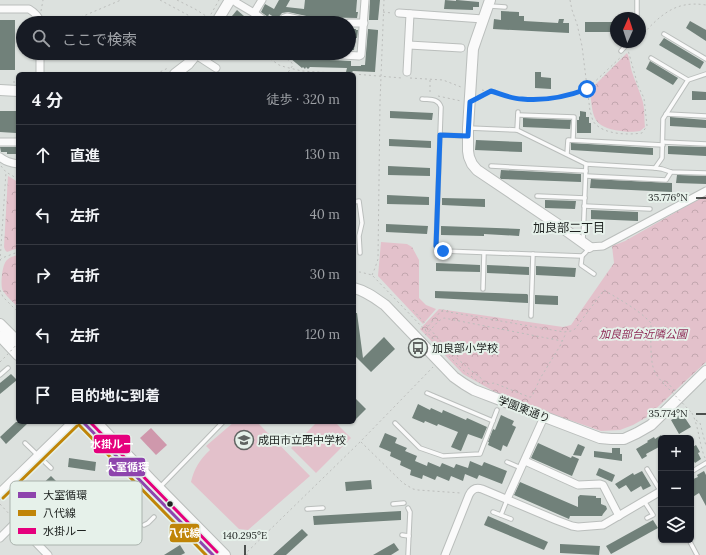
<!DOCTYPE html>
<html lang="ja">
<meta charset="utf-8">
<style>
:root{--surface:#171b24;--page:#20242c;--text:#f1f3f6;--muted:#9ea1a6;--line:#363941}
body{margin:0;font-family:Lora,"Noto Sans JP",serif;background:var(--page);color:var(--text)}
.controls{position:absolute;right:12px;bottom:12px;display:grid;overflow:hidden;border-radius:6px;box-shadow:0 1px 3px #0004}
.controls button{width:36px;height:36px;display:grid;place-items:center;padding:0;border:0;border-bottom:1px solid var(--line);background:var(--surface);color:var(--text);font:20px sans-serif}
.compass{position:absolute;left:610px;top:12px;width:36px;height:36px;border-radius:50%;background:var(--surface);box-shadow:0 1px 3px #0004;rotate:3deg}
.stop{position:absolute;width:12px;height:12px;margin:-9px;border:3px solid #1a73e8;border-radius:50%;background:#fff}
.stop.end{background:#1a73e8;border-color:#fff;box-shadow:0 1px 4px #0008}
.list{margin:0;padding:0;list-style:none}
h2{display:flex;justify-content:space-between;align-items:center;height:52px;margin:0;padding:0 16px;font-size:17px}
h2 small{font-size:13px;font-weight:400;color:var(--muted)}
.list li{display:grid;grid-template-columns:26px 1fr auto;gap:12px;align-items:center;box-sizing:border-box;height:60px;padding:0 16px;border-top:1px solid var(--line)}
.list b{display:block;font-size:15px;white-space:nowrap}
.list em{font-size:13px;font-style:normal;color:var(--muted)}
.icon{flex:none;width:22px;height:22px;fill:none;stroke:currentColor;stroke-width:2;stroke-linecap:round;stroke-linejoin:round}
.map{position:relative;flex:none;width:706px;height:555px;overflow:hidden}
.search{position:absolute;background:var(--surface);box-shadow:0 1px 3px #0004;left:16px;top:16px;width:340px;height:44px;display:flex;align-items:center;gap:10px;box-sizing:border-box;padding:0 14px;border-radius:22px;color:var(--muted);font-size:15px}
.panel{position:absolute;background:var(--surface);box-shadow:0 1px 3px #0004;left:16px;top:72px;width:340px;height:352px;border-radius:6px}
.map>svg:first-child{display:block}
</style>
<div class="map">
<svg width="706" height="555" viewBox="0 0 706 555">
<defs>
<pattern id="park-crowns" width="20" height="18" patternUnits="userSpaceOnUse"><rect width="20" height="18" fill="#e3c1cb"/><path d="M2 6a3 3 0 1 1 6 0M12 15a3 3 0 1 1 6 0" fill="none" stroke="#c2a6ae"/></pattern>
</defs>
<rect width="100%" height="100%" fill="#dce1de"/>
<!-- park -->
<g fill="url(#park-crowns)">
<path d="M627,53C630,59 630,65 632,72C635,81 639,90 642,99C645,107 644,118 645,127C643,128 642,130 640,131C636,132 625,132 621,131C591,127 593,116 590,90Z"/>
<polygon points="8,176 18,182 18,248 7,252 5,250 4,247"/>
<polygon points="706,195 706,362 647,417 633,425 620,430 601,431 504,397 463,374 420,329 439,309 563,327 571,325 614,263 612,246 625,241"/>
<polygon points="381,242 407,244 412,247 419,260 419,298 426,305 436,309 423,324 378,276"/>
<path d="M18,255V307C13,302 7,297 3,291C0,286 2,264 7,260C10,257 14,256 18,255Z"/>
</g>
<!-- pitch -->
<g fill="#e3c1cb">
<path d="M234,422H257L310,476L248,530L239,529L191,482C194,469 200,459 210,450L206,446Z"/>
<polygon points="317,422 335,422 351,438 316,473 291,448"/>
</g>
<!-- water -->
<polygon fill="#cf98ac" points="151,428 167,445 156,455 140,438"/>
<!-- building -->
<g fill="#71817a">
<polygon points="279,0 290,0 286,7 304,9 305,0 357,0 356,12 358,12 357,18 311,17 288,12 282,13 277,19 269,14 268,17 261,12 265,4 274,9"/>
<polygon points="370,0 380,0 378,20 369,20"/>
<polygon points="445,0 456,1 456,0 457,0 479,2 479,7 473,7 473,10 444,9"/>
<polygon points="237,10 252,23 240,23 232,16"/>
<polygon points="501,11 519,12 519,16 524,16 524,21 558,23 559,19 564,19 563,23 569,23 569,33 493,29 494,19 501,20"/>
<rect x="0" y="20" width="15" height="50"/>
<polygon points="690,21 706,30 706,41 686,28"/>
<rect x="585" y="22" width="31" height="10"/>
<polygon points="349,29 356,29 356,30 358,30 357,38 355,38 354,50 349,50"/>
<polygon points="368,29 378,30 378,32 375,72 353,71 352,72 346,72 347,68 310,67 308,69 306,67 305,69 303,67 302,68 284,53 297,53 303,58 305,56 308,59 351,61 351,66 361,66 361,65 365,65"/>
<polygon points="664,38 704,62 700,69 659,45"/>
<polygon points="650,61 678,78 673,85 646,69"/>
<polygon points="535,72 541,72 541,77 551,78 551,89 535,88"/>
<polygon points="692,91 706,92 706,100 692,100"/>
<polygon points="0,111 18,111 18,132 16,132 16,133 0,132"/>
<polygon points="390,111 433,113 432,120 390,118"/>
<polygon points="580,111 586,112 586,117 589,117 589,123 591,123 591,133 577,133 577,120 579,120 579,116 580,117"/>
<polygon points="670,117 706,120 706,128 670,126"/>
<polygon points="523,118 571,120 570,129 523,127"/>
<polygon points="389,139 431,141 431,148 389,146"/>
<polygon points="476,140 522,142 522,152 475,150"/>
<polygon points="571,143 653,148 653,155 571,150"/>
<polygon points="668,146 706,147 706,156 668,154"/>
<polygon points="0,147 18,147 18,153 16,153 16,154 7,154 7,152 1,152"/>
<polygon points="388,166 430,168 430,176 388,175"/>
<polygon points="501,170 581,174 581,182 501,179 500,178"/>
<polygon points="677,175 706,176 706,184 676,183"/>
<polygon points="591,179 672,183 672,192 590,188"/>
<polygon points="387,195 429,197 429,205 387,204"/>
<polygon points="442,198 485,199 485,207 442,205"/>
<polygon points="545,200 576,201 575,209 545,208"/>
<polygon points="591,210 638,212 638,221 591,219"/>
<polygon points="386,224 428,226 427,234 386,232"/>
<polygon points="441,226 520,229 519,236 484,234 484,236 441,235"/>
<polygon points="436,263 480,265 480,272 436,271"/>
<polygon points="487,265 529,267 529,275 487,273"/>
<polygon points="536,266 576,268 575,277 536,275"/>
<polygon points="435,291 527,294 528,295 528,303 435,298"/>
<polygon points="535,295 558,296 558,305 535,304"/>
<polygon points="354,313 357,313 363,358 384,337 395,349 371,372 354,355"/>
<polygon points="11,374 17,380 0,394 0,383"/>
<polygon points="354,397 366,409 354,421"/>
<polygon points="418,404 430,410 431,408 442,413 443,410 466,420 467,418 487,427 482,439 468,434 461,451 451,447 458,432 438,424 437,426 425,421 424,423 412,418"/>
<polygon points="501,415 514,421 512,425 516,427 507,447 503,445 501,451 488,445 489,442 488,442 493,429 495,430"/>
<polygon points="680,415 683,419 685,418 691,427 679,434 671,420"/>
<polygon points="16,422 29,422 6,444 0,437"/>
<polygon points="385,433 397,438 395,443 407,448 405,451 417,456 415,461 427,466 428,462 440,467 442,463 454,468 456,464 468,468 470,461 482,466 484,462 507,471 502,484 479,475 477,479 465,474 463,481 451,476 449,481 437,476 435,480 423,475 422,479 410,475 411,470 400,465 401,461 390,456 391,452 379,447"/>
<polygon points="661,435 661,443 658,445 659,447 646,454 647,456 642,459 636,449 648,442 647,441 654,437 655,439"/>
<polygon points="538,443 571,458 572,456 579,459 572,476 531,458"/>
<polygon points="578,444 585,447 581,456 573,455"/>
<polygon points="696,445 700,452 698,453 701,459 695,463 693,460 691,461 691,448"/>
<polygon points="612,448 620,448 620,454 622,454 622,461 594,457 594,451 612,453"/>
<polygon points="69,458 96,462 95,471 68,467"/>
<polygon points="599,468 615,475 612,482 596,475"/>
<polygon points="642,471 651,486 643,490 641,486 631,492 626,485 619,489 615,484 633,473 634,475"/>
<polygon points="704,471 706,475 706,506 699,493 691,498 691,480 698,477 697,475"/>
<polygon points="51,476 57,482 28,510 22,503"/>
<polygon points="371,480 372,489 346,491 345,482"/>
<polygon points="520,482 578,507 578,497 580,495 596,496 596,498 601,498 601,504 606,506 607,509 603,514 602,516 570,516 569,519 514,495"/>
<polygon points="401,511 401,520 314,525 313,516"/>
<polygon points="488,516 548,542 544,550 484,525"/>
<polygon points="653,520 658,528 611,554 606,546"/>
<polygon points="302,529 308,535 286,555 273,555"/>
<polygon points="394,543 399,550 391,555 373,555"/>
<polygon points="560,544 600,546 599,555 560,553"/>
<polygon points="180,545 185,553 181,555 164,555"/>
</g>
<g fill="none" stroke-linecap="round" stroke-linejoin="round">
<defs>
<g id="lane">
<polyline points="490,6 505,7"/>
<polyline points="623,16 635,16"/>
<polyline points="637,18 637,0"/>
<polyline points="664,34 706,59"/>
<polyline points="20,42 23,42"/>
<polyline points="621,51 629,42"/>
<polyline points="651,58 688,80"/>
<path d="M422,99C430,100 438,98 441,107L436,246C437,250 439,251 443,251L582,256L586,252L588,248"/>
<polyline points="666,114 706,116"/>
<polyline points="518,115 574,117 573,140"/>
<polyline points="469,128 517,130 586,164 655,168 662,158 663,119 688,80 706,74"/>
<polyline points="517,130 518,112"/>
<polyline points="440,135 467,136"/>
<polyline points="663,142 706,144"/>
<polyline points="567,154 568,140 663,145"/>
<polyline points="491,166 586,171"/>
<polyline points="655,168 662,169 671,172 706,173"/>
<polyline points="586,176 666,180 671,172"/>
<polyline points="537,196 585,198"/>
<polyline points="354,202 359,201 362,223 359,236 360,253"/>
<polyline points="584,206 650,209"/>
<polyline points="583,241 586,164"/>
<polyline points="582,256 581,265 594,274"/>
<polyline points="483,289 484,253"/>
<polyline points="531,316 533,254"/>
<polyline points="0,375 8,368"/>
<polyline points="427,393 493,421"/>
<polyline points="395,423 420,448 443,456 480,454 497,410"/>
<polyline points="25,443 51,468"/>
<polyline points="507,462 521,468"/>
<polyline points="647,469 661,492"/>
<polyline points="691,472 706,463"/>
<polyline points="160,487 223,422"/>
<polyline points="107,489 130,492"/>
<polyline points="644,501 653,515 647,518"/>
<polyline points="393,504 404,503"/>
<polyline points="408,508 410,512 408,555"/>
<polyline points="307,509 323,508"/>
<polyline points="493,512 511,519"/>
<polyline points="501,515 507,500"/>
<polyline points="144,525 148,523 154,517"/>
<polyline points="402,535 409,536"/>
<polyline points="689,540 697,555"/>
</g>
<g id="street">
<polyline points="233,0 237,3 254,13 268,23"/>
<path d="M0,9H29C34,12 39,17 41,23"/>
<polyline points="254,13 262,0"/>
<polyline points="399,13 483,19"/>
<polyline points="281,23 284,18 287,17 310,22 343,23"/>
<polyline points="349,23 364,23"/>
<polyline points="409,45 461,48"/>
<polyline points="312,53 359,56 361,55 365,0"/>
<polyline points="196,55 216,68"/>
<polyline points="407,72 410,14"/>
<polyline points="40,74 40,53"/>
<polyline points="0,142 18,142"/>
<path d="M0,157C6,162 11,163 18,164"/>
<polyline points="589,247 603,246 706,191"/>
<polyline points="525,461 578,485 600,484 603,485 619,516"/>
<polyline points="507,499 544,417"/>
<polyline points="0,538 12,526 16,524 19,525 48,555"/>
<path d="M445,555L469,495C472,489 476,487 482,489L556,520L572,526L578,527L603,525L661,491"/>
</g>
<g id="secondary">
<polyline points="490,0 476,40 473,49 468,128 468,151 469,157 472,164 477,170 557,224 589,247"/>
<polyline points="216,23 230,0"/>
<polyline points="175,74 188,64 197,53"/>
<polyline points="0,90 18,91"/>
<path d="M354,288C366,291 375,298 385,305L454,377L464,384L474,390L600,438L611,439H624L637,433L651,425L706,371"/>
<polyline points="0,324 18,342"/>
<polyline points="0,336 18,355"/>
<polyline points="83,422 213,555"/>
<polyline points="96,422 151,480 225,555"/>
<polyline points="0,494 74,422"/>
</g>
</defs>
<!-- lane casing -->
<use href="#lane" stroke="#babebc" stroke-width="5.5"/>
<!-- street casing -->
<use href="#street" stroke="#babebc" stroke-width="9"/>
<!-- secondary casing -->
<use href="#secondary" stroke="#babebc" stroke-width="12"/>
<!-- path -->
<g stroke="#bcbebc" stroke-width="1" stroke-dasharray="2 3" stroke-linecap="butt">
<polyline points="160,0 199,21"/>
<polyline points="177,0 195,9"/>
<path d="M570,0L572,10L577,24L582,46L590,111C591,114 592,118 593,121C602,135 628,135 642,133L647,126L644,98L638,86L628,50"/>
<polyline points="41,11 43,0"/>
<polyline points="383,12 392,13"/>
<polyline points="229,18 233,19 239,23"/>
<polyline points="67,23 121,0"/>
<polyline points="206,23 219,0"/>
<path d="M640,37C660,16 674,0 706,5"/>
<polyline points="262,53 279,65 285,67 302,71 349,74"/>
<polyline points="279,53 292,63 293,65 287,74"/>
<polyline points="156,74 168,68"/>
<polyline points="354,74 402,78"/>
<polyline points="410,78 443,80 461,87"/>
<polyline points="430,80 430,93 431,94"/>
<polyline points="13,82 18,82"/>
<polyline points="482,90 521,99 552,98 580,91 587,89 622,56"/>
<polyline points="438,96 461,101"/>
<polyline points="479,98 490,92"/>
<polyline points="1,166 6,172 18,179"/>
<polyline points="0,260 2,258 18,252"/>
<polyline points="0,261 6,172"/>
<polyline points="354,272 360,272 372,275 425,330 445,352 463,370 480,383"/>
<polyline points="372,275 375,268 378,259 380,102 384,0"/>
<polyline points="0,290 3,297 18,312"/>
<polyline points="413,310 453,355 473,372 482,379 483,381 489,384 494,383 529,397 531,397 532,396 541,377 560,346 566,333"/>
<path d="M425,330L441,311H443L564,332L571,331L575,329L604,290C620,300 638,309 651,323C651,335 650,355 653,367C655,374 660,380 665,385"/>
<path d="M425,335C432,330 436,321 444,318L562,341"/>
<polyline points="0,362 7,355"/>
<polyline points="663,382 665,380 675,391"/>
<path d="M692,413C699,427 699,444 705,458"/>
<polyline points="696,420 700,423 706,446"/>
<polyline points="361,442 403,483 413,489 418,490 461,493"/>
<polyline points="0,504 12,517"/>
<polyline points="244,555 360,442 433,367"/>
<polyline points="246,555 248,554 249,555"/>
</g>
<!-- lane -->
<use href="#lane" stroke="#fafafa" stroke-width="3.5"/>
<!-- street -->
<use href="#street" stroke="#fafafa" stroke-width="7"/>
<!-- secondary -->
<use href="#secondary" stroke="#fafafa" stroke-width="10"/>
<!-- path-bridge -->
<g stroke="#bcbebc" stroke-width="1" stroke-dasharray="2 3" stroke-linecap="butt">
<polyline points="195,9 217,23"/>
<polyline points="7,355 18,343"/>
<polyline points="665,385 692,413"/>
</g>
<defs>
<polyline id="bus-1" points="83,422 213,555"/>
<g id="bus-2">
<polyline points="79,425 206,555"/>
<polyline points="3,498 77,426"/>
</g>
<polyline id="bus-3" points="90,422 217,552"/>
</defs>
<!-- bus-1 casing -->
<use href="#bus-1" stroke="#e6f1ea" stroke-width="6"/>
<!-- bus-2 casing -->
<use href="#bus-2" stroke="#e6f1ea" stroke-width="6"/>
<!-- bus-3 casing -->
<use href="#bus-3" stroke="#e6f1ea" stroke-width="6"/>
<!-- bus-1 -->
<use href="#bus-1" stroke="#8e44ad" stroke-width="3"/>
<!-- bus-2 -->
<use href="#bus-2" stroke="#c08508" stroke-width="3"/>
<!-- bus-3 -->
<use href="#bus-3" stroke="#e5007d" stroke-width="3"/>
</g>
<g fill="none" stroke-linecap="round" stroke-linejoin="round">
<!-- route -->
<path stroke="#1a73e8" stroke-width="5" d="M443,251L438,250L436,246L440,135L468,136L470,102L491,91C501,94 512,99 522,99C544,101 566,97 587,89"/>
</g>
<!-- ticks -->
<path fill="none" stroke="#1d211f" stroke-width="1.5" d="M696,198H706M696,414H706M245,555V545"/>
<!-- icons -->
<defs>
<symbol id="bus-ring" viewBox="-11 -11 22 22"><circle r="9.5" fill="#e6f1ea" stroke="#606462" stroke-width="1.5"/><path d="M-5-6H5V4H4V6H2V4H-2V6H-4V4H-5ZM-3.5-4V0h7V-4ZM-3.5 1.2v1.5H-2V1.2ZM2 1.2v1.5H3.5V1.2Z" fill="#606462"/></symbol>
<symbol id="school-ring" viewBox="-11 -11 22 22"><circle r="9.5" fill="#e6f1ea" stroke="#606462" stroke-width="1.5"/><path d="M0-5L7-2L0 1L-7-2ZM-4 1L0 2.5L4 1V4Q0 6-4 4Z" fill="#606462"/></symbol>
</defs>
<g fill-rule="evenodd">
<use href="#bus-ring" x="407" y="337" width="22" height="22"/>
<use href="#school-ring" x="233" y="429" width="22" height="22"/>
</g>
<!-- markers -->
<circle fill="#1d211f" stroke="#e6f1ea" stroke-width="1.5" cx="170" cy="504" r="3.5"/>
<g text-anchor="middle" stroke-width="4" stroke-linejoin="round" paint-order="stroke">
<!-- park labels -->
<g font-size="11" font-style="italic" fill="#902e59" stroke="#e6f1ea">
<text x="643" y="338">加良部台近隣公園</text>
</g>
<!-- poi labels -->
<g font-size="11" fill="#1d211f" stroke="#e6f1ea" text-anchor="start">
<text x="432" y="352">加良部小学校</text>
<text x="258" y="444">成田市立西中学校</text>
</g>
<!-- street labels -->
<g font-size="11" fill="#1d211f" stroke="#e6f1ea">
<text transform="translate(524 409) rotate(21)" y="4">学園東通り</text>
</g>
<!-- neighbourhood labels -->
<g font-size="12" fill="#1d211f" stroke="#e6f1ea">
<text x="569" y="232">加良部二丁目</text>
</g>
</g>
<!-- legend -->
<rect x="10" y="481" width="132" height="64" rx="6" fill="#e6f1ea" stroke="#aab3ad" stroke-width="1"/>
<rect x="18" y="492" width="18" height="6" fill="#8e44ad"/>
<rect x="18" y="510" width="18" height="6" fill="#c08508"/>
<rect x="18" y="528" width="18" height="6" fill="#e5007d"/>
<g font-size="11" fill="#1d211f">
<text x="43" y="499">大室循環</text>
<text x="43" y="517">八代線</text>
<text x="43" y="535">水掛ルー</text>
</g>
<g font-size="10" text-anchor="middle" fill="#1d211f" stroke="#e6f1ea" stroke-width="4" stroke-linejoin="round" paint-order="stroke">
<text x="668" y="201">35.776°N</text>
<text x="668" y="417">35.774°N</text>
<text x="245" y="539">140.295°E</text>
</g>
<g stroke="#e6f1ea" stroke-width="1.5">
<rect x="93" y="434" width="38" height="20" rx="4" fill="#e5007d"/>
<rect x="108" y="457" width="38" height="20" rx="4" fill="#8e44ad"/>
<rect x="169" y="523" width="31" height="20" rx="4" fill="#c08508"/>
</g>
<g font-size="11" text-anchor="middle" font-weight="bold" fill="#fff">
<text x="112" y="448">水掛ルー</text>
<text x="127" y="471">大室循環</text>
<text x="184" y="537">八代線</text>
</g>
</svg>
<div class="controls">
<button>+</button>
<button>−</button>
<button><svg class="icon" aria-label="layers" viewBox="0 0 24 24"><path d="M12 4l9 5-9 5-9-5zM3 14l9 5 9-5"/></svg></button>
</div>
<svg class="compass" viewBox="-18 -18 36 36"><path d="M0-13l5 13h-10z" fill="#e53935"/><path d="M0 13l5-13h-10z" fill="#9ea1a6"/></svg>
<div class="stop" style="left:587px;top:89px"></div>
<div class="stop end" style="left:443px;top:251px"></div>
<div class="search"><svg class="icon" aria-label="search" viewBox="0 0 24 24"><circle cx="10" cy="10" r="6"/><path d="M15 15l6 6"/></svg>ここで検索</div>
<section class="panel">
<h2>4 分<small>徒歩 · 320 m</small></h2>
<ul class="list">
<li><svg class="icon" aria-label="ahead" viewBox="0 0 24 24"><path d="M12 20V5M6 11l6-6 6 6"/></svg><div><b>直進</b></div><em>130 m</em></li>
<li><svg class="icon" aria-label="left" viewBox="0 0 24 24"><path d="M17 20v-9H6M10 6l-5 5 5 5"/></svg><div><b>左折</b></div><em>40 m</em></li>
<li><svg class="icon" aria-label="right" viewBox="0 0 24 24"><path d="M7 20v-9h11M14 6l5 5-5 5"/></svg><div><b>右折</b></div><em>30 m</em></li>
<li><svg class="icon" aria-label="left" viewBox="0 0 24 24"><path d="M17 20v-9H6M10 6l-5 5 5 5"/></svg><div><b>左折</b></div><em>120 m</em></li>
<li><svg class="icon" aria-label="arrive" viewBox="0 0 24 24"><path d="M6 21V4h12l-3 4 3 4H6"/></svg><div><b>目的地に到着</b></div></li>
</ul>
</section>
</div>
